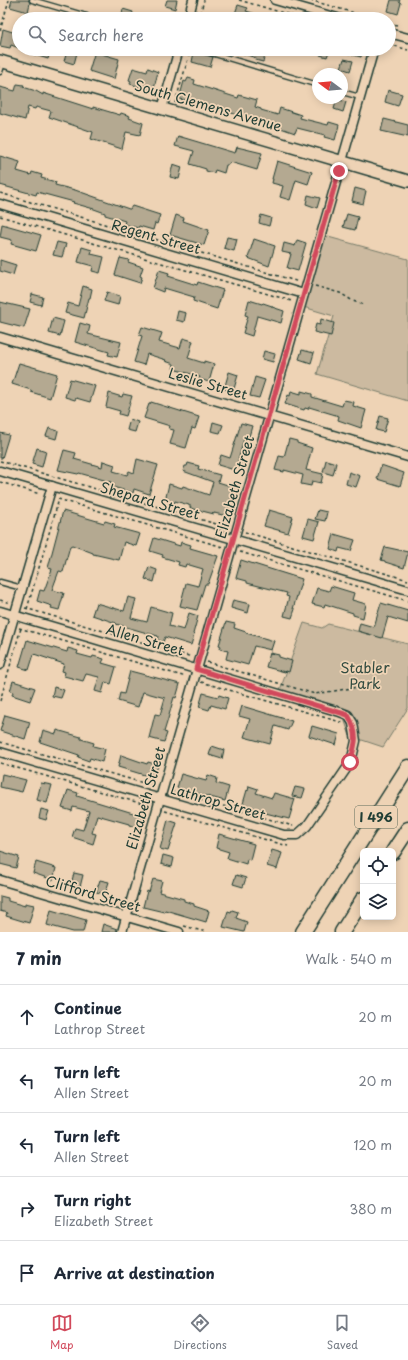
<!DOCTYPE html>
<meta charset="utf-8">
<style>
:root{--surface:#fff;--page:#f2f2f3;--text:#1f2937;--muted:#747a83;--line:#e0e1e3;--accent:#d1495b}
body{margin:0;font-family:"Playpen Sans",sans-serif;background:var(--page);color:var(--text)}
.controls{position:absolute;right:12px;bottom:12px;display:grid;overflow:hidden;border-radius:6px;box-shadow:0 2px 10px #0003}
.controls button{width:36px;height:36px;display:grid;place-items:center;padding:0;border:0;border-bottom:1px solid var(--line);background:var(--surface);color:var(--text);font:20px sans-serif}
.compass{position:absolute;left:312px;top:68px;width:36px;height:36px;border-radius:50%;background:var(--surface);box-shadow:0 2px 10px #0003;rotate:286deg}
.stop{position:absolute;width:12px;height:12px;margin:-9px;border:3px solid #d1495b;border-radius:50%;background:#fff}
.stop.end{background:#d1495b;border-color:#fff;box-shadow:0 1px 4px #0008}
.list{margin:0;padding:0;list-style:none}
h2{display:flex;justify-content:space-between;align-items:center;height:52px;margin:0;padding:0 16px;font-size:17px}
h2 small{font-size:13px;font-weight:400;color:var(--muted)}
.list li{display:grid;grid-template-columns:26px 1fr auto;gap:12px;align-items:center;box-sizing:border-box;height:64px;padding:0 16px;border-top:1px solid var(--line)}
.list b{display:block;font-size:15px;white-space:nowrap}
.list p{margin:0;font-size:13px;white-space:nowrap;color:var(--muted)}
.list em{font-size:13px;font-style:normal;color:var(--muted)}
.icon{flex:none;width:22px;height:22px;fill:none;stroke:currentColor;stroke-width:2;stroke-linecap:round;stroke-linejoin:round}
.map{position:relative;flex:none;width:408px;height:932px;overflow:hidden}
.search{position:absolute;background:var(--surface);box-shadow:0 2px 10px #0003;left:12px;right:12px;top:12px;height:44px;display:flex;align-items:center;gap:10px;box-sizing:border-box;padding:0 14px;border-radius:22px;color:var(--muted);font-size:15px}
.sheet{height:372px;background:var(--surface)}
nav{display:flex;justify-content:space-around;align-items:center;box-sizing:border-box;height:56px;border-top:1px solid var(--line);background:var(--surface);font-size:11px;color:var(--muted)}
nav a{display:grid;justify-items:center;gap:2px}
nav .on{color:var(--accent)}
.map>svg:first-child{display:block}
</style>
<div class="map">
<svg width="408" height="932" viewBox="0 0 408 932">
<rect width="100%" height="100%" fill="#eed3b5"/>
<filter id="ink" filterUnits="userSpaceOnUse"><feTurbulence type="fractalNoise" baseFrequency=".025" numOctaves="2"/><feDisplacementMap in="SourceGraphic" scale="8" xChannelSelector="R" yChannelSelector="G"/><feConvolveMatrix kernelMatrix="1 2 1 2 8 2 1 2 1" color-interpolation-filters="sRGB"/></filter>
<g filter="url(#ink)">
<!-- green -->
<g fill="#ccbaa0" stroke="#767c6a">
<polygon points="321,235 408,259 408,401 317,374 334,316 300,306"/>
<polygon points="304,623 322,628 328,624 408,644 408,708 383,747 350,736 341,710 280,690"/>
</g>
<!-- building -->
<g fill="#b4a991" stroke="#1f3d34">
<polygon points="12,0 29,0 30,3 28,12 10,7"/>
<polygon points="167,0 177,0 175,9 165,6"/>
<polygon points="391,0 400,0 399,2 401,3 398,14 388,11"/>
<polygon points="238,5 248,8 246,11 266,17 265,19 233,19"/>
<polygon points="123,9 133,12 131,19 121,19"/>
<polygon points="3,29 19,34 19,48 11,45 10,48 0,46"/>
<polygon points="22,49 51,49 48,59 22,51"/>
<polygon points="68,49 78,49 74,64 64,61"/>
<polygon points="232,49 255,49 266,52 263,62 255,60 256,58 232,50"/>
<polygon points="322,49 330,49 327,57 320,55"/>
<polygon points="340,49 363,49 361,57 339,51"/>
<polygon points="95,51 102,53 102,54 119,59 114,79 89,71"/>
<polygon points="194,52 213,57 210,67 192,62"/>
<polygon points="344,59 353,61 350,71 341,68"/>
<polygon points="133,68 147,72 148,68 158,72 154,88 152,87 151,90 130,84 131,81 129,80"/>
<polygon points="188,78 195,80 194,84 238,98 239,95 257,100 255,107 261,109 261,110 278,115 280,108 301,115 300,118 328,125 329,122 339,125 335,140 324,137 325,135 297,128 295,133 278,127 279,126 252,118 252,119 190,101 179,99 184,81 186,82"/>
<polygon points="17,84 24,85 23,87 36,91 43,95 43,93 93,109 93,107 120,115 121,113 130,116 129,118 143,123 140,135 126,132 122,149 91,139 93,132 49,117 51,111 36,107 35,109 28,107 25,120 0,113 0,87 15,91"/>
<polygon points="388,90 402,94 398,106 385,102"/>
<polygon points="337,99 346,102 343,112 334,109"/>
<polygon points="384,119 408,125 408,137 381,131"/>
<polygon points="178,136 235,153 237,147 262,153 257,170 230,162 228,165 226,165 224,173 215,170 214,173 206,171 206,169 190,164 194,151 175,146"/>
<polygon points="0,156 20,162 17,171 31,175 32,172 42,175 41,178 56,182 55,185 75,190 129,209 130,209 132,206 160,215 157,224 155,223 153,230 139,226 138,228 124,224 125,221 105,215 105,213 94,209 73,203 74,202 37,192 36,195 0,185"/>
<polygon points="277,161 312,172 308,184 296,180 290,200 280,197 283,186 272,183 273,179 272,179"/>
<polygon points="173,164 182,167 179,179 170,177"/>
<polygon points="355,188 366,191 363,204 352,201"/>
<polygon points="308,195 320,198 317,208 306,204"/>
<polygon points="347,214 358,217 355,230 343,227"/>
<polygon points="176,215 184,218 183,221 209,230 204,245 170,235"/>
<polygon points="261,215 271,218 269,226 259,223"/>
<polygon points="2,224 41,235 36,251 11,244 12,240 0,237"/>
<polygon points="227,237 237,239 234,251 224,248"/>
<polygon points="254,239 275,246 269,266 248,258"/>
<polygon points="297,240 306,243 298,271 287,268 291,254 282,252 284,243 295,246"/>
<polygon points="57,242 66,244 62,257 53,255"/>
<polygon points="82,247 92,250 91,254 104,257 100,273 92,271 93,266 78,262"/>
<polygon points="120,258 129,260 128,262 143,267 140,276 142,277 140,283 115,275"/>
<polygon points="0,260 16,265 13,275 0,271"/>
<polygon points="159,270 169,273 168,276 197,285 198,282 223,290 217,309 193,301 194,297 164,288 163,292 153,288"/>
<polygon points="83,286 92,289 90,298 89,298 84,318 65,313 68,303 78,306"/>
<polygon points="107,292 120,296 118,305 104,301"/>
<polygon points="32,294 43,297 41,305 30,302"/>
<polygon points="249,300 262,304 263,303 272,306 272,307 284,311 281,323 257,316 252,336 243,333 248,316 245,315"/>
<polygon points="0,302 30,309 24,328 0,322"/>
<polygon points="178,311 186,313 184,322 176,320"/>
<polygon points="53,318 64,321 60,336 49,333"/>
<polygon points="321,319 334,323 331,336 314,332 316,324 320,325"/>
<polygon points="80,323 90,326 88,334 121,342 117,357 108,355 109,352 75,342"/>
<polygon points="142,327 162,333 159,342 180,348 183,338 193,341 188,358 204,363 204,361 214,364 209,382 199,379 200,377 188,373 173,369 174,364 165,361 166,360 147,354 144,365 134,362 142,336 139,335"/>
<polygon points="302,350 314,353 311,363 299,359"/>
<polygon points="264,351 275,354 273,362 262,359"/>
<polygon points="19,363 57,374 50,398 31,392 31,390 12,384"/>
<polygon points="229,372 238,375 233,392 224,389"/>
<polygon points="255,377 265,380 259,398 250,396"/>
<polygon points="70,379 95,386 90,402 76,398 75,400 65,397"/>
<polygon points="291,391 301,394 301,391 312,394 312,397 342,406 344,400 354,402 353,406 366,410 361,428 338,420 339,416 309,407 308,409 305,408 304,410 285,404 288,395 290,396"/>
<polygon points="109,393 122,397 123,394 132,396 126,416 119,414 120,411 106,407"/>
<polygon points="151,402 199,417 195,429 192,428 186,448 170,444 174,430 169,429 170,426 144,418 149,404 150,404"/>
<polygon points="380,416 388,418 384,432 376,430"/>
<polygon points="130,419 138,422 135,432 127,430"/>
<polygon points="213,422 223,425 220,433 211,431"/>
<polygon points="241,423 252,426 248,440 244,439 238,461 241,462 238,471 218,465 221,455 230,458"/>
<polygon points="49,428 58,431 56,439 46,436"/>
<polygon points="0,433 9,435 2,458 0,458"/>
<polygon points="289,439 297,441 297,443 312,448 306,470 323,474 321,483 312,481 311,486 301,484 303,475 284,470 284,472 275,470 279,456 284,457"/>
<polygon points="37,448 46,451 42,467 32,464"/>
<polygon points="64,450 76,453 74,459 102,467 103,461 115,465 113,471 127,475 129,471 134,473 137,459 158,465 149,494 134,489 133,493 113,487 114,484 110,483 111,482 79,473 78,474 58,470"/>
<polygon points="326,460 336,463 333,475 323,472"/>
<polygon points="188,463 199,466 198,469 220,475 218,482 234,487 227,516 214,513 214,514 190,508 191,506 189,506 189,505 175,501 174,504 165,501 169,484 182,488 183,486 209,495 213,482 183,471 185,466 187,466"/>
<polygon points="381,465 404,473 400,486 377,479"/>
<polygon points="349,472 360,476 356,487 346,484"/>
<polygon points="269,510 293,517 288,533 264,526"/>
<polygon points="318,510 327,512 325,521 315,519"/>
<polygon points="63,511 104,523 105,521 115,524 114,527 140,534 136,546 124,542 119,560 93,554 93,553 72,545 70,546 63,572 59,571 52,590 64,593 59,610 51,608 52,606 37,601 40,590 44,591 52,569 48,568"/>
<polygon points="308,519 319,522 314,539 303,536"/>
<polygon points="334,534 355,540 351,551 339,548 338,552 330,549"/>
<polygon points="154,538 180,546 181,542 191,545 190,548 218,556 208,584 205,584 197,610 180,606 186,583 198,586 203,569 186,564 185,567 178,565 179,562 162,557 163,555 150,551"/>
<polygon points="385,547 408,552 404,568 385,562 385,561 381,560"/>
<polygon points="241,560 302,579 293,609 295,609 292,618 284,616 289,597 286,596 287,593 247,583 247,581 236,578"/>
<polygon points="149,567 157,570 154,582 145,579"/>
<polygon points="331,586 354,593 352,600 366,604 363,618 353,615 353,613 325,604 324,607 312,604 317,588 329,591"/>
<polygon points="128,597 136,599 131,618 147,622 151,607 172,613 169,626 184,630 189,613 198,616 193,634 194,635 191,645 165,637 163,642 157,640 158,636 154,635 116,624 116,623 92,615 96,603 124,611"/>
<polygon points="233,600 250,604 248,613 231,608"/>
<polygon points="381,603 408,611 408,623 388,617 382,638 358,631 360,623 374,627"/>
<polygon points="226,622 235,624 234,628 246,632 246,633 274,641 271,650 254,646 248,665 226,659 228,651 220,649 221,646 219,645"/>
<polygon points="27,640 67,652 68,648 78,651 77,654 92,658 93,656 104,659 102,663 116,667 111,684 105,682 102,693 95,691 99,677 86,674 83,681 64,676 65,672 62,671 64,664 34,654 29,670 19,667"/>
<polygon points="270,653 279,655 279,657 292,661 289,672 286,671 285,672 266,667"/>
<polygon points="130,671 180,684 176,698 174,697 168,719 164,732 167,733 164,742 149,738 155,714 160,715 165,698 143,692 138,707 118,701 120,693 124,694"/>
<polygon points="13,681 35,688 30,701 12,695 13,692 10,691"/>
<polygon points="54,687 64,690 61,698 52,696"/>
<polygon points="203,693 218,697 219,695 228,698 225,709 211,705 209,710 199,707"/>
<polygon points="242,706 292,721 288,730 275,726 270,744 244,737 250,719 239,716"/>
<polygon points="5,715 30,722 25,739 0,731"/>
<polygon points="312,726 339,734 336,745 309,736"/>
<polygon points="43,730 56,734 57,730 81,737 81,739 94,743 93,746 105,749 102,762 90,758 89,761 78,757 79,755 40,742"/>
<polygon points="212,746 224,750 222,759 209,755"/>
<polygon points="121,755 147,764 148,762 158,765 155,775 152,774 151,777 118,767"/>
<polygon points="2,774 26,780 22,792 0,787"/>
<polygon points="181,774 206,781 208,775 217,778 216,783 229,787 225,801 177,788"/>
<polygon points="41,783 52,785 47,803 37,800"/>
<polygon points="249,786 258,789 256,793 272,798 274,793 295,799 289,819 242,807 247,790 248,791"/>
<polygon points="295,787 305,789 302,798 292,796"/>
<polygon points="68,790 78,793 77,796 143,816 140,828 129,825 129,824 97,815 92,833 96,834 93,844 72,837 75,828 83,830 89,811 73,807 72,811 62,808"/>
<polygon points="41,809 49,811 46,820 39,818"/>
<polygon points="168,820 177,823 168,851 160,849"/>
<polygon points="219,834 254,844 250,860 247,859 246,864 227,858 229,852 216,848"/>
<polygon points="272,850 282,853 277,869 267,866"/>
<polygon points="0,851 19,857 16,868 0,864"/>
<polygon points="163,855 174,858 172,867 161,864"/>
<polygon points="36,862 56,868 53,880 33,873"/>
<polygon points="74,873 83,875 80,887 71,884"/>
<polygon points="236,875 246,878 243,887 233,884"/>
<polygon points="153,879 162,881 159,892 184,899 184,901 194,904 194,906 209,911 206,922 165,910 164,912 143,907 147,891 149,892"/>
<polygon points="100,880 109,882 105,894 96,892"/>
<polygon points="0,896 8,898 8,901 25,906 25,903 34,905 29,923 6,916 7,913 0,911"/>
<polygon points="51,910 86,920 83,932 73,932 47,925"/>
<polygon points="232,910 238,912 236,918 247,922 244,932 223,927 228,911 231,912"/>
<polygon points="103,924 117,929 117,932 101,932"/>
</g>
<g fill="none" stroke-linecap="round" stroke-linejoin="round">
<defs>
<g id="lane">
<polyline points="32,0 97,19"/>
<polyline points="198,49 318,85"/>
<polyline points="0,72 3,63"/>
<polyline points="342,92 360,97"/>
<polyline points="0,582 22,588"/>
</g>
<g id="street">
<polyline points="275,0 341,19"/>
<polyline points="188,19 193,0"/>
<polyline points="389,33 408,38"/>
<polyline points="162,109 179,49"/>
<polyline points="0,204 304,294"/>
<polyline points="0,337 408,457"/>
<polyline points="0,471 408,590"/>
<polyline points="0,611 340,712 348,715 353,723 356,741 351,762 307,826 297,835 284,835 0,752"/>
<polyline points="0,665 52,486"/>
<polyline points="0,880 179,932"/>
<polyline points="122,932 374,49"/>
</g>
<polyline id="secondary" points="0,61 408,181"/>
<g id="highway">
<polyline points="393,852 408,829"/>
<polyline points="303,932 408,767"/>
<polyline points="342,932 363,899"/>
</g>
</defs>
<!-- lane casing -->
<use href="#lane" stroke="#1f3d34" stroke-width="7"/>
<!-- street casing -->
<use href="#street" stroke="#1f3d34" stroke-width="11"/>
<!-- secondary casing -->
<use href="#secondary" stroke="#1f3d34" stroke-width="14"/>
<!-- highway casing -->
<use href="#highway" stroke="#1f3d34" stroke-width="17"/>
<!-- path -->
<g stroke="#1f3d34" stroke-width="1.5" stroke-dasharray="3 3" stroke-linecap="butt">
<polyline points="239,0 304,19"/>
<polyline points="310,0 375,19"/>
<polyline points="199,19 204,0"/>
<polyline points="389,23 397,25"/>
<polyline points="0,31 9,0"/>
<polyline points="389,44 408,50"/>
<polyline points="175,103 191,49"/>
<polyline points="0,193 299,282"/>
<polyline points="0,216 292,301"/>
<polyline points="315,286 340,293 353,301 364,305"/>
<polyline points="0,461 230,528"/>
<polyline points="0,482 40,494"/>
<polyline points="58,499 223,547"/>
<polyline points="245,532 408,580"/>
<polyline points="240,552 408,601"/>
<polyline points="0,600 10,603"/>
<polyline points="25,608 192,657"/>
<polyline points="27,609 59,499"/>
<polyline points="19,628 186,677"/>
<polyline points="207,662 315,694 358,687 365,688"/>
<polyline points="201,682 344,723"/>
<polyline points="0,701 21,628"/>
<polyline points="0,742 154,786"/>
<polyline points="0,763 150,806"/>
<polyline points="171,791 293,826"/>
<polyline points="165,811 288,846"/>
<polyline points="184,926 206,932"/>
</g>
<!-- lane -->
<use href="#lane" stroke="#eed3b5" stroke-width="4"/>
<!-- street -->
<use href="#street" stroke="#eed3b5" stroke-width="8"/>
<!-- secondary -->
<use href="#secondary" stroke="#eed3b5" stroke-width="11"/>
<!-- highway -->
<use href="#highway" stroke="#eed3b5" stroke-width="14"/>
</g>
</g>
<g fill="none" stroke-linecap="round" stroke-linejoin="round" filter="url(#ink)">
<!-- route -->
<path stroke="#d1495b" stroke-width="5" d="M339,171L196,669L348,715C359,734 356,743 350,762"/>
</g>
<g text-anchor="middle" stroke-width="3.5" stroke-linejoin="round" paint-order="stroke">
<!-- shield labels -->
<rect fill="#eed3b5" stroke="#5d6a5b" stroke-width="1" x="355" y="806" width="42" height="22" rx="3"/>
<g font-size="13" font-weight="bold" fill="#1f3d34">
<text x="376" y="822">I 496</text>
</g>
<!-- street labels -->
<g font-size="14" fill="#1f3d34" stroke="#eed3b5">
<text transform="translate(208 106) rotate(16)" y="5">South Clemens Avenue</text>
<text transform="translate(156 237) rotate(16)" y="5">Regent Street</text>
<text transform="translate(208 384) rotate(16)" y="5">Leslie Street</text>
<text transform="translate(235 487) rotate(-74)" y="5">Elizabeth Street</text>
<text transform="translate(150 501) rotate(16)" y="5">Shepard Street</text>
<text transform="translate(145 640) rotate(16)" y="5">Allen Street</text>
<text transform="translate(146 798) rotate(-74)" y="5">Elizabeth Street</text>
<text transform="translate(218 802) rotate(16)" y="5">Lathrop Street</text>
<text transform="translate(93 894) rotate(16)" y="5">Clifford Street</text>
</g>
<!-- park labels -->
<g font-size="14" fill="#304a3f" stroke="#eed3b5">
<text x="365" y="673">Stabler<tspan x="365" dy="16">Park</tspan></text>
</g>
</g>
</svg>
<div class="controls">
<button><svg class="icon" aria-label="locate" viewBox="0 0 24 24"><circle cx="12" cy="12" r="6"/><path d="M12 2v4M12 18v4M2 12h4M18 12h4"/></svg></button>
<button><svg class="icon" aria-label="layers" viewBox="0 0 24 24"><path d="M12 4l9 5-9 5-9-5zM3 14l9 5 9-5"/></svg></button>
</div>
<svg class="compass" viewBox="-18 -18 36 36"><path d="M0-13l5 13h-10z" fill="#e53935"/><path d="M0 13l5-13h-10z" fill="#747a83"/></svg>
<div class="stop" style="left:350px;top:762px"></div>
<div class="stop end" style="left:339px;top:171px"></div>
<div class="search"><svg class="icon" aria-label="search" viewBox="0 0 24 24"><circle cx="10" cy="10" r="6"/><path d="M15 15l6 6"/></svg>Search here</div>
</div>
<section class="sheet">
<h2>7 min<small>Walk · 540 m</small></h2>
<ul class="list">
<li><svg class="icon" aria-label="ahead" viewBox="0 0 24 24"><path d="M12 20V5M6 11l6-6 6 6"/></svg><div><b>Continue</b><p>Lathrop Street</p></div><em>20 m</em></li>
<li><svg class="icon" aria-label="left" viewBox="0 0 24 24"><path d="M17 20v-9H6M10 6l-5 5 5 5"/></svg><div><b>Turn left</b><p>Allen Street</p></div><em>20 m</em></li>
<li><svg class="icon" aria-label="left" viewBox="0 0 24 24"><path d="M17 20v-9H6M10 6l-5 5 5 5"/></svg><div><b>Turn left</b><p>Allen Street</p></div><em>120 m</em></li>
<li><svg class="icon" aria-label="right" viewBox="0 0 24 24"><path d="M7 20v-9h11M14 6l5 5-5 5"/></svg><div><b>Turn right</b><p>Elizabeth Street</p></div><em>380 m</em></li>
<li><svg class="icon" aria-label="arrive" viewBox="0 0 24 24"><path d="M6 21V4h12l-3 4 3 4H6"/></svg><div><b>Arrive at destination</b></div></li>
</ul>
</section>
<nav>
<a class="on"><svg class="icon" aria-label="map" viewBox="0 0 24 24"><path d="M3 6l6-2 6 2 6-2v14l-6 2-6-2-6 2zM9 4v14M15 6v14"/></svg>Map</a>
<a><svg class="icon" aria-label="directions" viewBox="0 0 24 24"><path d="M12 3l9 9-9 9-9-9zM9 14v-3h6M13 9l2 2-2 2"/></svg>Directions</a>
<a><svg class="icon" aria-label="saved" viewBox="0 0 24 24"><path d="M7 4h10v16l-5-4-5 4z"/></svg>Saved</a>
</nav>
